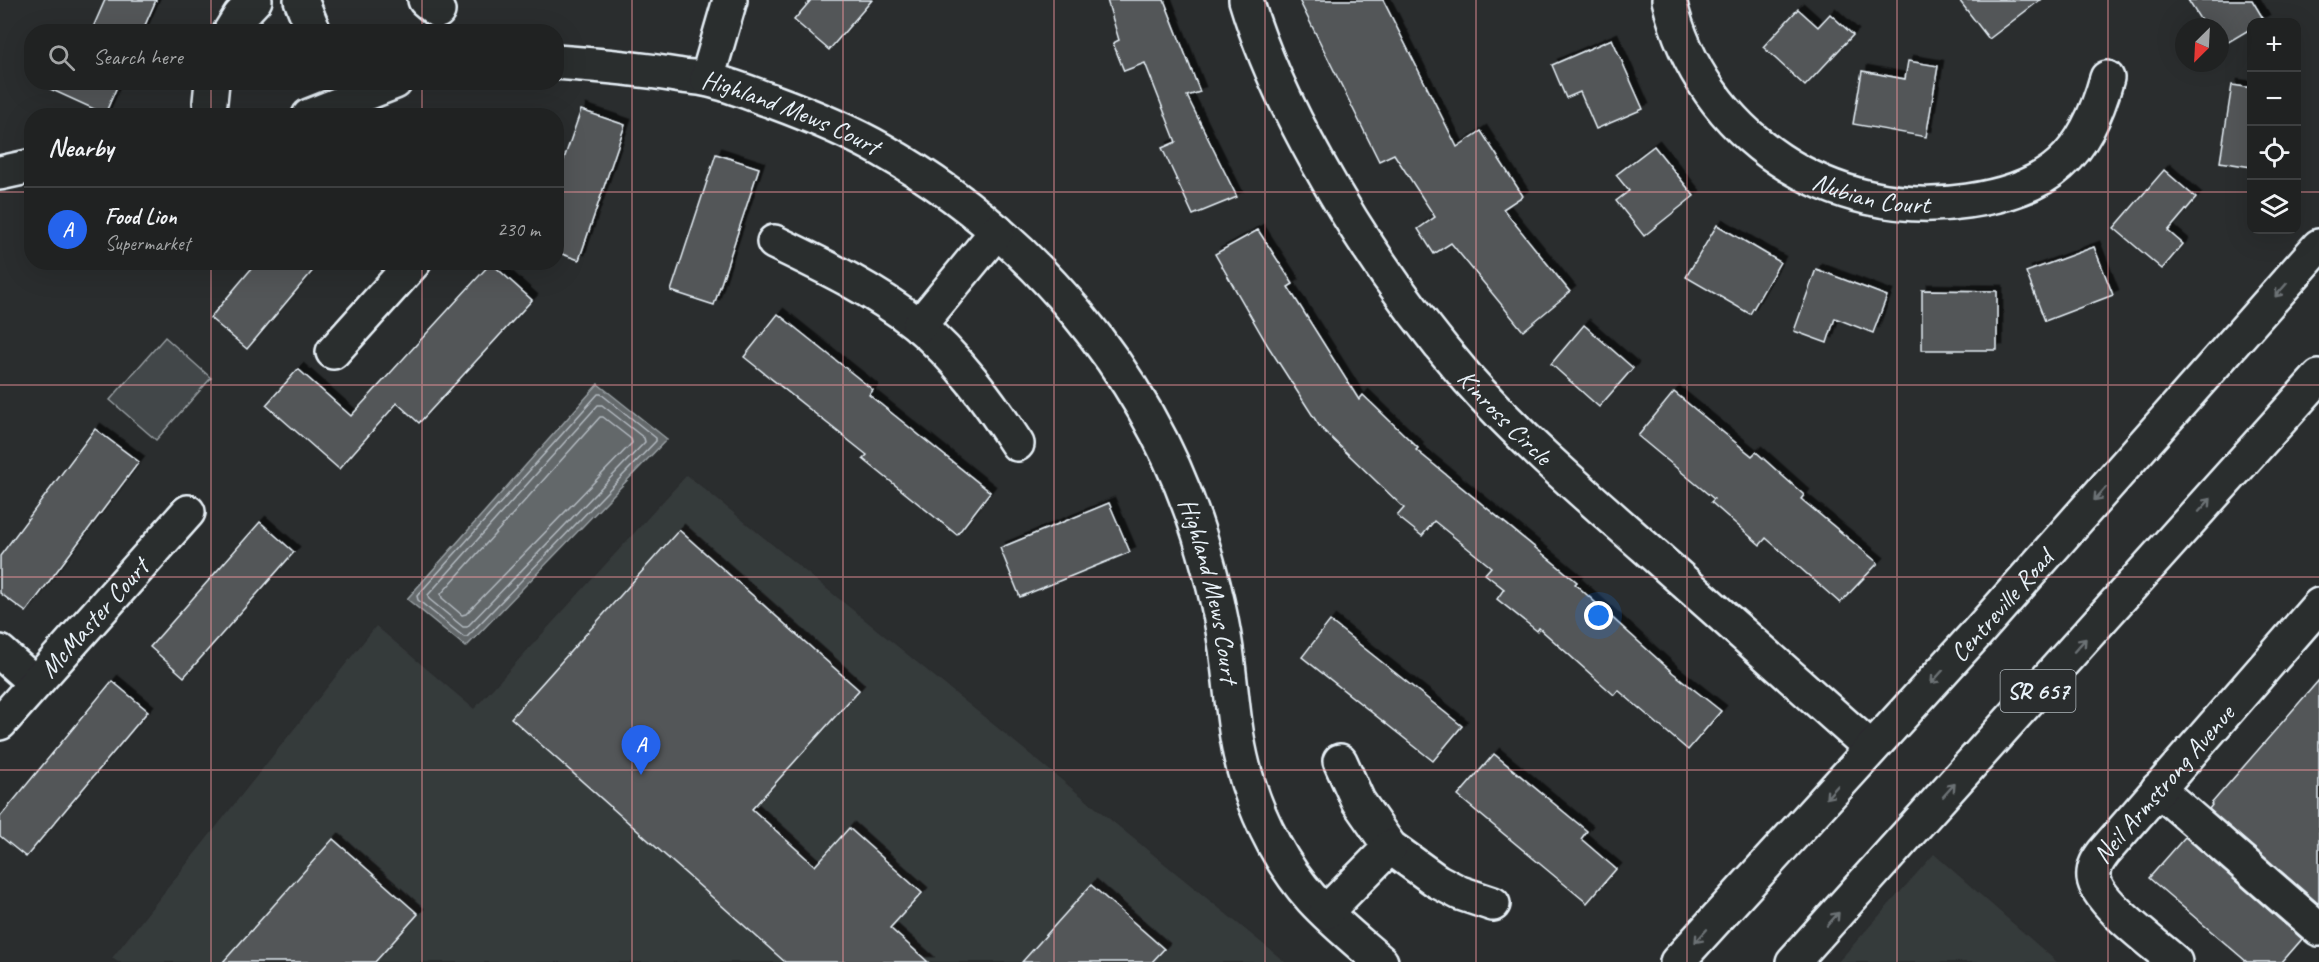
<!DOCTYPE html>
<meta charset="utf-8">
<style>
:root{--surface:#202222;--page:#2d2f2f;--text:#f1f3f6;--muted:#a2a4a5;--line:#3d3f40;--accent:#2563eb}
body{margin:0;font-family:Caveat,sans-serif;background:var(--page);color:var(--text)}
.controls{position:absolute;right:18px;top:18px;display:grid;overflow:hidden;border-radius:12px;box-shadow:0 6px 24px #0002}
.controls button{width:54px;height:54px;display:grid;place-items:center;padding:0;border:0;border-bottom:2px solid var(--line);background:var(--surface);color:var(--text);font:30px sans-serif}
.compass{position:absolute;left:2175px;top:18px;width:54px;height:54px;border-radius:50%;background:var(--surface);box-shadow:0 6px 24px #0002;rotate:204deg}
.you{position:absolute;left:1599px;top:616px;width:21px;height:21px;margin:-15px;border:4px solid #fff;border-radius:50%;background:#1a73e8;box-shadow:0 0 0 9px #1a73e833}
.badge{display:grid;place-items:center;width:39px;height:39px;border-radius:50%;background:var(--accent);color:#fff;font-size:20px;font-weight:700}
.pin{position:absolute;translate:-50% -50px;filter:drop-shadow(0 2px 3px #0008)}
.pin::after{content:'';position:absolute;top:32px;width:21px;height:18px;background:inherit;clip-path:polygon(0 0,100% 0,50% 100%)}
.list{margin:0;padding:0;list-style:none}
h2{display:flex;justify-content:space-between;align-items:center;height:78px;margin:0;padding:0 24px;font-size:26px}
h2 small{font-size:20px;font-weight:400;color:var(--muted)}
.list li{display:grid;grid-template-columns:39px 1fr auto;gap:18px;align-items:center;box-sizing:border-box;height:84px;padding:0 24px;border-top:2px solid var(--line)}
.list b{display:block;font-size:22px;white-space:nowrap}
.list p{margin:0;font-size:20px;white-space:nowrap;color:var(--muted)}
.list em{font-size:20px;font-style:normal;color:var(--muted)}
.icon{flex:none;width:33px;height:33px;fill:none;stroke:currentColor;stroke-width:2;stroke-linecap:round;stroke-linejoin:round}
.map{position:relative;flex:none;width:2319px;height:962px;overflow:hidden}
.search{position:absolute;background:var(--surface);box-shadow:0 6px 24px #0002;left:24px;top:24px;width:540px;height:66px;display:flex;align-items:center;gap:15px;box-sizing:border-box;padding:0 21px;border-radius:24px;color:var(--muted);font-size:22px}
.panel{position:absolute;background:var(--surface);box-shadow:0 6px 24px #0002;left:24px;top:108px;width:540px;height:162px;border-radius:24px}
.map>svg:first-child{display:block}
</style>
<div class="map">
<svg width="2319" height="962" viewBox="0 0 2319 962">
<defs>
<filter id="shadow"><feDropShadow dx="5.5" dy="-5.5" stdDeviation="0" flood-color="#0009"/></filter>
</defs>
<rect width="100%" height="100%" fill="#2a2d2e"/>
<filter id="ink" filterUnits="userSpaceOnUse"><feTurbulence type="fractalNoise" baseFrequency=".0167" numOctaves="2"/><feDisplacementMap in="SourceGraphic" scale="12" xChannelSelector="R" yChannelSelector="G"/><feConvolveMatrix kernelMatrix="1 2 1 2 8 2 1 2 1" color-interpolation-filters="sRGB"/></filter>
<g filter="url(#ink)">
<!-- built -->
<g fill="#363a3b">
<polygon points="687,475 1285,962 118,962 112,958 376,626 474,709"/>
<polygon points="1934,854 2057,962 1838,962"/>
</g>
<!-- green -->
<polygon fill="#424648" stroke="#959ca0" stroke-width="1.5" points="165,337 211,378 156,440 110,400"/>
<!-- water -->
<polygon fill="#63686b" stroke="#989fa3" stroke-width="1.5" points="598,384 667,439 466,647 407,599"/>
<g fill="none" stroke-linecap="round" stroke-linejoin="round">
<!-- shore -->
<g stroke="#b3bac0" stroke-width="1.5">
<polygon points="598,394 601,394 656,438 656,441 467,637 464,637 418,600 417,596"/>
<polygon points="598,405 602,405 644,438 645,442 467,627 463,627 429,599 428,595"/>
<polygon points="600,417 603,417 631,439 632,443 466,614 462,615 442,598 441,594"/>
</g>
</g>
<!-- building -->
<g fill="#535759" stroke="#e8f1f8" stroke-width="1.5" filter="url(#shadow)">
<polygon points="105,0 156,0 142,32 91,32"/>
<polygon points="811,0 872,0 829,50 794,20"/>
<polygon points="1107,0 1164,0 1200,92 1187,96 1237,197 1193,215 1162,148 1176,142 1145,63 1124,71 1113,43 1119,40"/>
<polygon points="1299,0 1383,0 1457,147 1481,131 1523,196 1503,209 1570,292 1523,331 1451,243 1434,254 1418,229 1435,217 1394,154 1379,161"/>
<polygon points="1959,0 2040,0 1989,39"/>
<polygon points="2188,0 2252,0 2264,20 2260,22 2252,22 2252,28 2220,47 2220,27 2205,27"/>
<polygon points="1798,9 1818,27 1830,14 1853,35 1805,86 1763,47"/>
<polygon points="1612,39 1643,109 1596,129 1580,92 1566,98 1552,65"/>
<polygon points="1908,61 1938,66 1926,137 1853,124 1862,71 1905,79"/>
<polygon points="35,82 119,82 105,114"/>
<polygon points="2232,85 2252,88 2252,167 2220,162"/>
<polygon points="581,110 625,125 579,260 556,252 556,182"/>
<polygon points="1654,146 1694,196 1644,236 1616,201 1629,191 1616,175"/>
<polygon points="716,154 759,168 714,305 671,291"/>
<polygon points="2164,170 2196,198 2168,231 2183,244 2162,269 2114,228"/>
<polygon points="1717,225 1780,262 1750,314 1686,277"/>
<polygon points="1258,230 1293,284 1288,287 1359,400 1363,395 1418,448 1416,450 1577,582 1575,584 1673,673 1721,711 1688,750 1618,690 1614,695 1539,628 1537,631 1497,599 1504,589 1485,574 1491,567 1434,521 1422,536 1397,516 1404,508 1320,427 1268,346 1215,254"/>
<polygon points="2094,247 2113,295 2045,321 2026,272"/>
<polygon points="257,262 320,262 247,349 210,318"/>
<polygon points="491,263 532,300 419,423 397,403 339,469 266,405 298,369 351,416"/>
<polygon points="1816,269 1887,296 1873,333 1835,318 1827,343 1794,331"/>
<polygon points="1922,290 1997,291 1997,350 1922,350"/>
<polygon points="778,314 873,390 869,395 990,492 957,535 863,459 867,455 744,357"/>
<polygon points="1584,325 1633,368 1599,407 1551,364"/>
<polygon points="1674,392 1752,456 1756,452 1804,495 1801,499 1878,563 1840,603 1766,538 1760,545 1711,502 1714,499 1638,436"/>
<polygon points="95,429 139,462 26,612 0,593 0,556"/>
<polygon points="1109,503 1130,552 1020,597 1000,548"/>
<polygon points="260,522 294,552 184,677 150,647"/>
<polygon points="679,530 859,690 752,809 815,866 849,828 922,893 890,928 928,962 785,962 511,718"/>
<polygon points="1330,621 1462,726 1433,761 1302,657"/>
<polygon points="2319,680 2319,904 2209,809 2212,805 2211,804"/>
<polygon points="112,681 148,711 26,857 0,836 0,817"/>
<polygon points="1494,754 1587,831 1581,839 1616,869 1587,903 1458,796"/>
<polygon points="2185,837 2302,939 2282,962 2247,962 2149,878"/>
<polygon points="333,839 418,914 375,962 223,962"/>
<polygon points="1091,885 1164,949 1152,962 1022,962"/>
</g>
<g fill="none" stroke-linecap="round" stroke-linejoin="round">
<defs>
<g id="minor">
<polyline points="301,0 314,32"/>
<polyline points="425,0 438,11"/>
<path id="s1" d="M1246,0C1263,57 1289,111 1318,163C1361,241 1410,312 1468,379C1522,440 1584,493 1645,547C1720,614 1796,681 1871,748"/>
<path id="s2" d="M1669,0C1701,136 1832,222 1968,201C2050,189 2085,157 2107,78"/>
<polyline points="230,32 240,16 255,0"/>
<path id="s3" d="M556,62C597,65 636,68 676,75C687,77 699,77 709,80C731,85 752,94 772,101C810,115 847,130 882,150C1029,233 1148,373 1199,534C1212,576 1223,620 1228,664C1233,704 1235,744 1248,783C1261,824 1283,867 1312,899C1333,922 1358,942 1381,962"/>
<polyline points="707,79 730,0"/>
<polyline points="210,102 212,82"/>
<polyline points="309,116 395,82"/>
<polyline points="0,173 32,166"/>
<path d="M774,242C824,266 874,290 917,324C957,357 989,401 1017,444"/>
<polyline points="919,326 997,231"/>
<polyline points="333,352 414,262"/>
<polyline points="0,652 35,683"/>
<path id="s4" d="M0,723L188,512"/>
<polyline points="1340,761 1358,801 1390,847 1437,881 1460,893 1493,904"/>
<polyline points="2158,789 2319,929"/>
<polyline points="1326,912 1390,847"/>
<path id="s5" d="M2175,962C2155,944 2097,903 2094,878C2093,867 2098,860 2104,852L2319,605"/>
</g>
<g id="major">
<path id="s6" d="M1677,962L1977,633L2319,246"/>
<polyline points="1793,962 2319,377"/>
</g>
</defs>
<!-- minor casing -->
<use href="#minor" stroke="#e8f1f8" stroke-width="38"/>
<!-- major casing -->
<use href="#major" stroke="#e8f1f8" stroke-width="38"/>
<!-- minor -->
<use href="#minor" stroke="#2a2d2e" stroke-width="33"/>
<!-- major -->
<use href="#major" stroke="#2a2d2e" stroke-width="33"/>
</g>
<!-- one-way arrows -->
<defs><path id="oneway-shaft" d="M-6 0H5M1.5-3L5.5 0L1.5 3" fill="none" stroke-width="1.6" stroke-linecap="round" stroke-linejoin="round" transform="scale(1.5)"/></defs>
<g stroke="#6c7275">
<use href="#oneway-shaft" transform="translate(2281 290) rotate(131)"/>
<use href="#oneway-shaft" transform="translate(2100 494) rotate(132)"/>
<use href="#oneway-shaft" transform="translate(2205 505) rotate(-48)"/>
<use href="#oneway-shaft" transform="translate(2080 645) rotate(-48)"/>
<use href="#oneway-shaft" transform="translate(1937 677) rotate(132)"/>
<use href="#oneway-shaft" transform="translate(1949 790) rotate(-48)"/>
<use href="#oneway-shaft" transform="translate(1832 792) rotate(132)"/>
<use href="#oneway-shaft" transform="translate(1833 919) rotate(-48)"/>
<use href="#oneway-shaft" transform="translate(1701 936) rotate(132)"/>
</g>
</g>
<!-- grid -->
<path fill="none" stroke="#ff9aa2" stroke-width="1.5" stroke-opacity="0.55" d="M211,0V32M422,0V32M632,0V962M843,0V962M1054,0V962M1265,0V962M1476,0V962M1687,0V962M1897,0V962M2108,0V962M211,82V116M422,82V116M0,192H32M556,192H2252M2296,192H2319M211,262V962M422,262V962M0,385H2319M0,577H2319M0,770H2319"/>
<g text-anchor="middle" stroke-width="4.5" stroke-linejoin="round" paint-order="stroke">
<!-- shield labels -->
<rect fill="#2a2d2e" stroke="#afb6bb" stroke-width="1.5" x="2000.5" y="670" width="75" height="42" rx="4.5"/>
<g font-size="24" font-weight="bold" fill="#e8f1f8">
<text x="2038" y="699">SR 657</text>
</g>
<!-- street labels -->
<g font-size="26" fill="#e8f1f8" stroke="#2a2d2e">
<text dy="9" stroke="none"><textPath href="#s3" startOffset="242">Highland Mews Court</textPath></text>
<text dy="9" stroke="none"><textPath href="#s2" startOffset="298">Nubian Court</textPath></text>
<text dy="9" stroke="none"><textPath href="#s1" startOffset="495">Kinross Circle</textPath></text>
<text dy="9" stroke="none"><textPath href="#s3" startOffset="908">Highland Mews Court</textPath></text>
<text dy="9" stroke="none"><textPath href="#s6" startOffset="482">Centreville Road</textPath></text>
<text dy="9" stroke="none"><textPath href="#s4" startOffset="141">McMaster Court</textPath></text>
<text dy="9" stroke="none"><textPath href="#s5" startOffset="237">Neil Armstrong Avenue</textPath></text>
</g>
</g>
</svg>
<div class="controls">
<button>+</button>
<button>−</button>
<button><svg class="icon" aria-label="locate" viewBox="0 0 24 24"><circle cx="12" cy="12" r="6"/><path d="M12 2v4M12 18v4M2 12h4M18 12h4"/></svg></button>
<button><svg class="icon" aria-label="layers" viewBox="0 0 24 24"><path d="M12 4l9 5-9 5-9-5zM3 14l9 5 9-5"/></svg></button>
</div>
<svg class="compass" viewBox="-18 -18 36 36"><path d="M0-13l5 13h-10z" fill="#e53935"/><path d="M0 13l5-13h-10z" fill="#a2a4a5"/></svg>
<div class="you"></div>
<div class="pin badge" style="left:641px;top:775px">A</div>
<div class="search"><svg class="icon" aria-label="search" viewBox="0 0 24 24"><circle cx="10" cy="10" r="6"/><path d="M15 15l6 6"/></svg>Search here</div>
<section class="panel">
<h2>Nearby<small></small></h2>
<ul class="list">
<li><span class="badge">A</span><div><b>Food Lion</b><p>Supermarket</p></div><em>230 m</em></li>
</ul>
</section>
</div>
